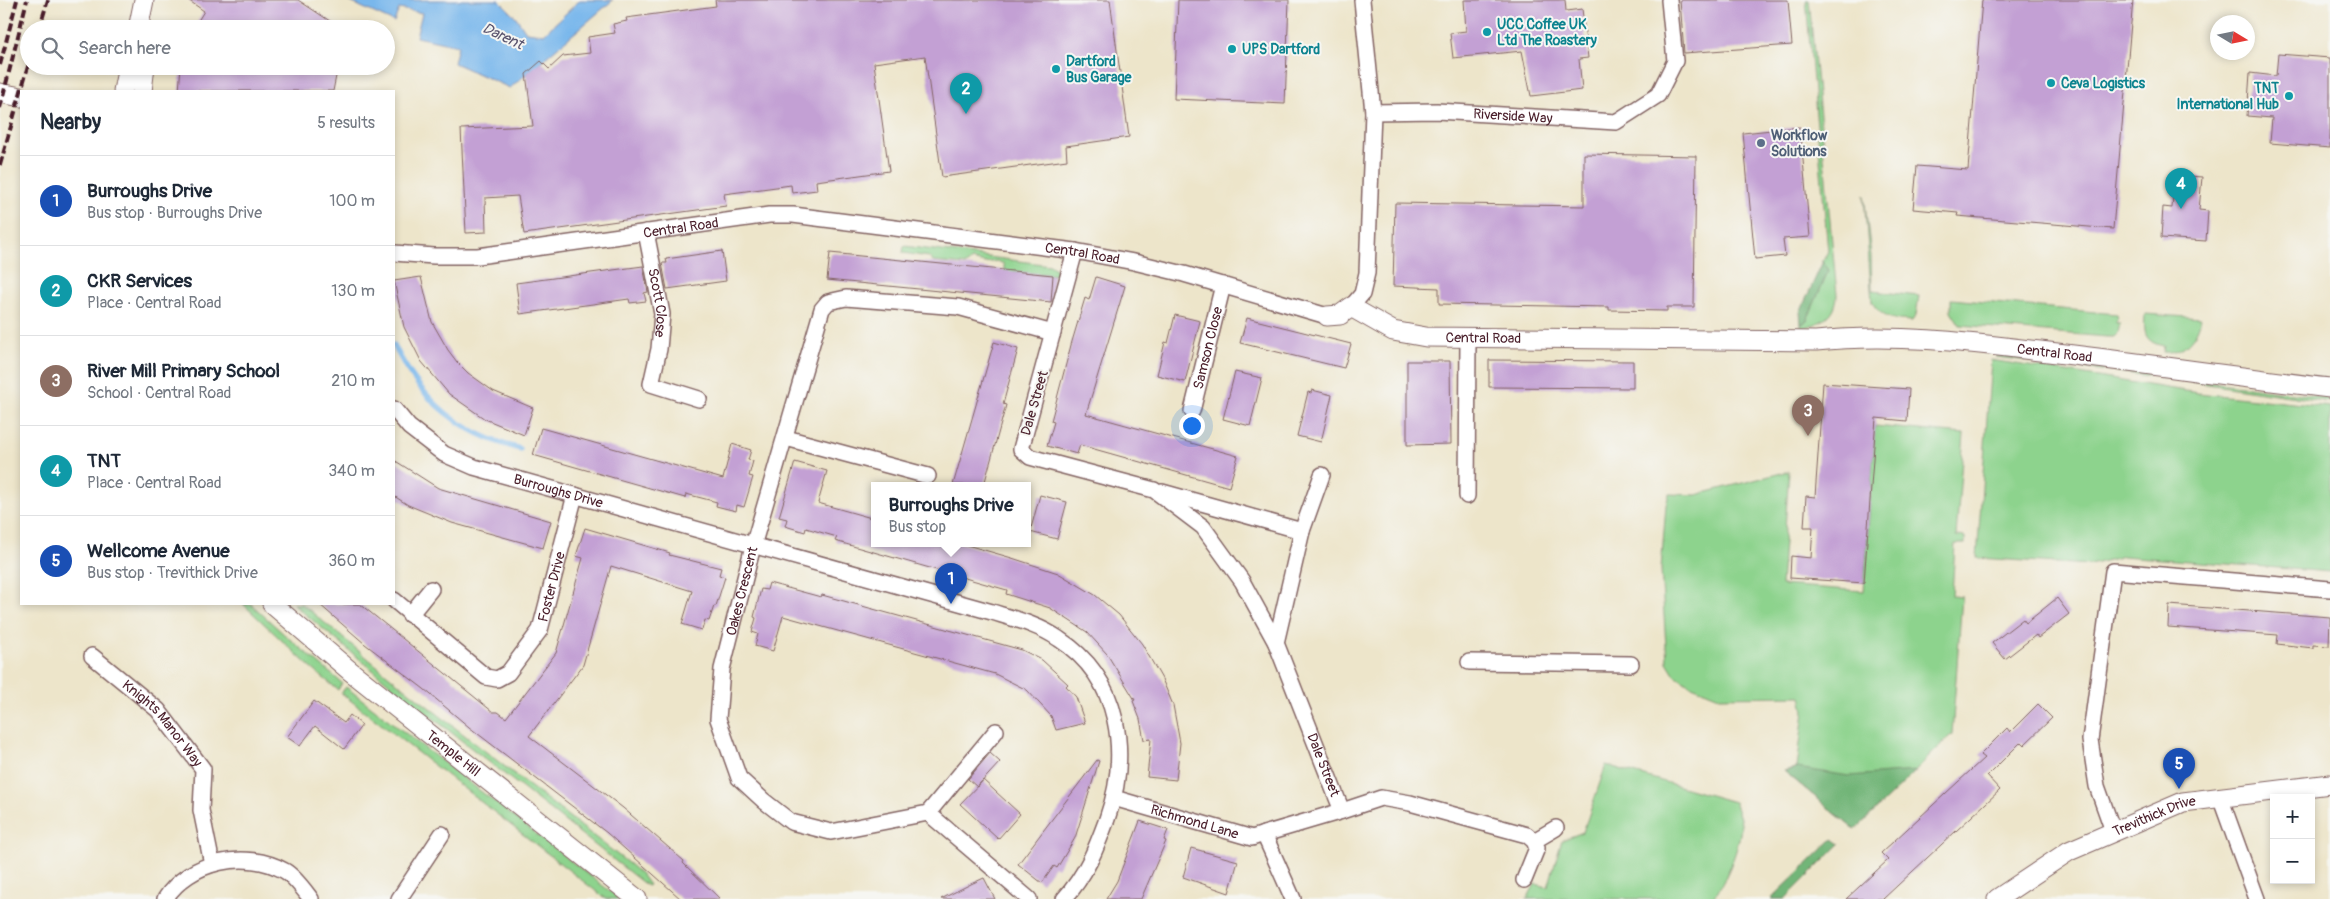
<!DOCTYPE html>
<meta charset="utf-8">
<style>
:root{--surface:#fff;--page:#f6f6f7;--text:#1f2937;--muted:#747a83;--line:#e0e1e3;--accent:#d93025}
body{margin:0;font-family:Pangolin,sans-serif;background:var(--page);color:var(--text)}
.controls{position:absolute;right:15px;bottom:15px;display:grid;overflow:hidden;border-radius:0px;box-shadow:0 2px 8px #0003}
.controls button{width:45px;height:45px;display:grid;place-items:center;padding:0;border:0;border-bottom:1px solid var(--line);background:var(--surface);color:var(--text);font:25px sans-serif}
.compass{position:absolute;left:2210px;top:15px;width:45px;height:45px;border-radius:50%;background:var(--surface);box-shadow:0 2px 8px #0003;rotate:100deg}
.you{position:absolute;left:1191px;top:425px;width:18px;height:18px;margin:-12px;border:4px solid #fff;border-radius:50%;background:#1a73e8;box-shadow:0 0 0 8px #1a73e833}
.badge{display:grid;place-items:center;width:32px;height:32px;border-radius:50%;background:var(--accent);color:#fff;font-size:16px;font-weight:700}
.pin{position:absolute;translate:-50% -41px;filter:drop-shadow(0 1px 2px #0008)}
.pin::after{content:'';position:absolute;top:26px;width:18px;height:15px;background:inherit;clip-path:polygon(0 0,100% 0,50% 100%)}
.popup{position:absolute;left:871px;top:482px;width:160px;height:65px;box-sizing:border-box;display:grid;place-content:center;border-radius:0px;background:var(--surface);filter:drop-shadow(0 1px 4px #0005);font-size:16px;white-space:nowrap;color:var(--muted)}
.popup b{font-size:19px;color:var(--text)}
.popup::after{content:'';position:absolute;left:50%;top:100%;margin-left:-10px;border:10px solid transparent;border-top-color:var(--surface)}
.list{margin:0;padding:0;list-style:none}
h2{display:flex;justify-content:space-between;align-items:center;height:65px;margin:0;padding:0 20px;font-size:21px}
h2 small{font-size:16px;font-weight:400;color:var(--muted)}
.list li{display:grid;grid-template-columns:32px 1fr auto;gap:15px;align-items:center;box-sizing:border-box;height:90px;padding:0 20px;border-top:1px solid var(--line)}
.list b{display:block;font-size:19px;white-space:nowrap}
.list p{margin:0;font-size:16px;white-space:nowrap;color:var(--muted)}
.list em{font-size:16px;font-style:normal;color:var(--muted)}
.icon{flex:none;width:28px;height:28px;fill:none;stroke:currentColor;stroke-width:2;stroke-linecap:round;stroke-linejoin:round}
.map{position:relative;flex:none;width:2330px;height:899px;overflow:hidden}
.search{position:absolute;background:var(--surface);box-shadow:0 2px 8px #0003;left:20px;top:20px;width:375px;height:55px;display:flex;align-items:center;gap:12px;box-sizing:border-box;padding:0 18px;border-radius:28px;color:var(--muted);font-size:19px}
.panel{position:absolute;background:var(--surface);box-shadow:0 2px 8px #0003;left:20px;top:90px;width:375px;height:515px;border-radius:0px}
.map>svg:first-child{display:block}
</style>
<div class="map">
<svg width="2330" height="899" viewBox="0 0 2330 899">
<rect width="100%" height="100%" fill="#f6f6f2"/>
<filter id="ink" filterUnits="userSpaceOnUse"><feTurbulence type="fractalNoise" baseFrequency=".02" numOctaves="2"/><feDisplacementMap in="SourceGraphic" scale="10" xChannelSelector="R" yChannelSelector="G"/><feConvolveMatrix kernelMatrix="1 2 1 2 8 2 1 2 1" color-interpolation-filters="sRGB"/></filter>
<filter id="wash" filterUnits="userSpaceOnUse"><feTurbulence type="fractalNoise" baseFrequency=".0096" numOctaves="4" result="noise"/><feDisplacementMap in="SourceGraphic" scale="20" xChannelSelector="R" yChannelSelector="G"/><feGaussianBlur stdDeviation="1.12" result="paint"/><feColorMatrix in="noise" values="0 0 0 0 0 0 0 0 0 0 0 0 0 0 0 0 0 1.4 0 .05"/><feComposite in="paint" operator="in"/></filter>
<g filter="url(#wash)">
<rect width="100%" height="100%" fill="#ede5ca"/>
<!-- green -->
<g fill="#8dd38d" stroke="#6c795c">
<path d="M1806,0H1809L1837,295C1836,317 1820,324 1801,328V325L1807,320L1828,271L1823,261L1828,251Z"/>
<path d="M1864,195L1871,256L1872,291L1919,296L1916,315L1912,321C1894,320 1882,319 1872,302Z"/>
<polygon points="904,246 1050,265 1056,269 1058,275 1004,271 1004,264 997,261 985,263 972,260 966,265 933,262 929,257 903,253"/>
<polygon points="1951,299 2117,314 2116,323 2120,323 2118,333 2114,337 2107,337 1960,325 1951,311"/>
<path d="M2145,314L2201,318C2197,337 2184,354 2163,352L2164,346C2143,342 2144,332 2145,314Z"/>
<polygon points="1996,355 2149,373 2149,376 1996,357"/>
<polygon points="1991,360 2198,393 2330,407 2330,572 2123,556 2090,565 1977,558"/>
<polygon points="2159,375 2330,398 2330,402 2159,377"/>
<polygon points="1875,426 1964,434 1956,536 1965,537 1965,544 1955,544 1952,596 1962,597 1952,734 1855,830 1784,771 1797,768 1804,711 1801,696 1719,697 1692,686 1675,675 1667,662 1661,569 1666,505 1669,494 1696,495 1789,471 1781,585 1864,591"/>
<polygon points="243,604 251,604 285,635 342,683 338,690 309,666"/>
<polygon points="293,604 302,604 393,679 628,863 641,874 649,885 647,886 392,686"/>
<polygon points="346,687 620,899 606,899 341,693"/>
<path d="M1606,765L1734,802C1736,808 1741,818 1741,825C1740,847 1726,882 1712,899H1527L1535,884L1548,887L1562,840L1583,832Z"/>
</g>
<!-- forest -->
<g fill="#72b578" stroke="#5e6a52">
<polygon points="1823,261 1828,271 1807,320 1801,325 1800,312"/>
<polygon points="1797,768 1849,776 1916,771 1855,830 1784,771"/>
<polygon points="1833,839 1840,844 1785,899 1771,899"/>
</g>
<!-- water -->
<polygon fill="#79b7ec" stroke="#626b8c" points="346,0 499,0 516,17 526,32 544,34 580,0 613,0 510,88 454,63 458,46 416,37 422,13 399,9 394,22"/>
<g fill="none" stroke-linecap="round" stroke-linejoin="round">
<!-- stream -->
<path stroke="#79b7ec" stroke-width="5.5" d="M394,345C421,401 460,433 520,449"/>
</g>
<g id="blocks">
<!-- building -->
<g fill="#c3a0d4">
<polygon points="188,0 298,0 342,29 193,29 204,11"/>
<polygon points="715,0 1110,0 1129,137 1066,146 1067,160 942,177 925,56 874,63 889,171 816,181 817,190 792,193 791,185 724,194 726,206 524,234 518,196 485,198 486,232 466,233 461,129 533,126 526,74 541,61 549,69 563,56 590,53 588,37 615,33 613,24 627,21 626,18 716,6"/>
<polygon points="1178,0 1289,0 1285,104 1174,99"/>
<polygon points="1464,0 1565,0 1566,11 1582,9 1588,58 1579,59 1582,90 1531,96 1522,51 1453,58 1450,33 1466,31"/>
<polygon points="1680,0 1788,0 1792,45 1684,53"/>
<polygon points="1982,0 2133,0 2113,229 1957,216 1958,213 1913,209 1917,166 1968,170"/>
<polygon points="2278,54 2330,58 2330,148 2270,143 2272,118 2247,116 2250,73 2276,76"/>
<polygon points="181,66 338,66 333,91 179,91"/>
<polygon points="1800,127 1810,237 1783,239 1785,256 1755,259 1743,133"/>
<polygon points="1584,154 1696,156 1694,307 1667,307 1667,311 1609,310 1609,307 1439,304 1439,288 1393,286 1395,203 1584,206"/>
<polygon points="2175,175 2202,177 2199,210 2208,211 2206,241 2161,238 2163,207 2172,208"/>
<polygon points="722,251 726,281 667,289 662,263 667,263 666,259"/>
<polygon points="830,253 1053,275 1051,302 827,280"/>
<polygon points="643,266 648,292 644,293 646,301 630,303 629,299 520,314 516,283"/>
<polygon points="421,277 432,322 448,350 457,362 468,373 493,391 533,408 524,435 485,419 449,394 421,361 404,327 394,281"/>
<polygon points="1096,277 1125,286 1086,414 1238,456 1229,487 1080,445 1077,454 1047,446 1054,422 1051,421 1071,345 1085,298 1089,300"/>
<polygon points="1175,315 1200,321 1185,382 1157,375 1165,342 1168,343"/>
<polygon points="1247,318 1351,344 1344,368 1240,343"/>
<polygon points="994,342 1018,349 1003,404 1006,405 984,485 953,485"/>
<polygon points="1489,360 1633,361 1633,388 1489,387"/>
<polygon points="1407,361 1450,361 1451,444 1407,445"/>
<polygon points="1235,372 1262,378 1250,426 1223,419"/>
<polygon points="1823,383 1909,389 1907,421 1876,418 1864,583 1790,578 1791,556 1811,558 1813,527 1804,527 1806,496 1815,497"/>
<polygon points="1312,390 1332,395 1321,442 1297,436 1308,392 1311,393"/>
<polygon points="541,428 723,479 732,444 751,450 748,460 753,461 749,476 753,477 744,507 737,505 736,511 716,506 717,502 686,494 685,498 533,455"/>
<polygon points="394,460 438,488 551,521 543,548 452,523 408,505 394,496"/>
<polygon points="795,462 827,471 818,503 875,519 875,543 960,543 1012,558 1058,573 1095,595 1119,615 1142,644 1162,679 1173,705 1180,743 1176,780 1147,777 1151,739 1144,740 1140,719 1133,701 1135,700 1107,654 1087,632 1050,608 1006,594 1007,590 835,541 837,537 806,528 805,532 785,526 787,519 779,517"/>
<polygon points="1040,495 1067,502 1057,539 1030,532"/>
<polygon points="585,528 670,553 669,555 721,568 719,575 725,577 716,606 714,606 709,621 705,620 702,630 682,624 692,591 611,566 583,665 529,736 623,808 684,861 683,863 720,899 681,899 607,833 469,727 424,689 365,644 319,604 360,604 493,712 498,712 506,718 556,653 583,558 576,556"/>
<polygon points="769,583 821,597 822,595 1022,650 1042,660 1068,684 1066,686 1076,697 1085,723 1056,730 1051,716 1027,690 995,674 783,616 773,651 755,646 758,634 752,632 756,618 754,617 761,589 767,590"/>
<polygon points="2057,598 2069,614 2038,638 2036,635 2005,659 1992,643 2023,619 2026,623"/>
<polygon points="2169,605 2330,617 2329,646 2313,645 2313,648 2277,644 2278,635 2168,627"/>
<polygon points="314,701 344,723 350,715 362,725 344,749 315,726 300,746 287,737"/>
<polygon points="2038,704 2052,718 2024,745 2021,742 1987,776 2000,790 1883,899 1846,899 1888,860 1881,853 1984,758 1980,755 2007,728 2010,732"/>
<polygon points="990,753 1000,762 977,787 968,779"/>
<polygon points="1097,760 1099,761 1075,838 1057,868 1054,866 1042,883 1018,864"/>
<polygon points="983,780 1020,814 998,839 960,804"/>
<polygon points="1140,821 1168,830 1164,840 1166,841 1141,899 1106,899 1117,881"/>
<polygon points="1191,848 1238,861 1229,893 1183,877"/>
<polygon points="984,878 995,899 941,899 973,883"/>
</g>
</g>
</g>
<g filter="url(#ink)">
<use href="#blocks" fill-opacity="0" stroke="#836463" stroke-width="1"/>
<g fill="none" stroke-linecap="round" stroke-linejoin="round">
<defs>
<g id="minor">
<path id="s1" d="M1373,112L1437,111L1616,122L1658,95L1675,61L1669,0"/>
<path id="s2" d="M646,232L662,314L659,349L651,384L699,399"/>
<path id="s3" d="M1075,251L1021,449L1030,457L1041,460L1154,490L1203,527L1242,581L1276,643L1342,811L1264,834"/>
<path id="s4" d="M394,253L434,256H478L769,215H793L1075,251L1134,262L1184,274L1327,316"/>
<polyline points="1351,307 1362,294 1367,273 1373,112 1362,0"/>
<path id="s5" d="M394,409L409,427L444,454L474,467L992,612C1015,619 1039,625 1059,639C1121,679 1130,754 1107,819C1096,849 1086,875 1064,899"/>
<path id="s6" d="M1192,411L1223,285"/>
<polyline points="786,438 928,476"/>
<polyline points="1162,492 1302,531 1276,643"/>
<polyline points="1467,496 1468,338"/>
<polyline points="1302,531 1322,475"/>
<path id="s7" d="M394,600L486,677L497,679L508,673L540,630L575,495"/>
<polyline points="410,615 431,589"/>
<path id="s8" d="M92,656L158,710L203,769L201,810L212,864"/>
<polyline points="1469,662 1631,664"/>
<polyline points="2220,797 2257,899"/>
<path id="s9" d="M1114,798L1252,838L1264,834L1293,899"/>
<polyline points="1342,811 1381,798 1410,803 1527,835 1534,841 1537,848 1524,880"/>
<polyline points="928,813 996,731"/>
<polyline points="2113,831 2097,786 2090,740 2113,571 2330,589"/>
<polyline points="1534,841 1556,828"/>
<path d="M165,899C189,861 246,849 285,871C295,877 304,890 311,899"/>
<polyline points="399,899 442,834"/>
<path id="s10" d="M1029,899L928,813L831,832L791,822L764,801L739,778L718,719L722,669L753,546L822,309L828,302L846,298L958,307L1053,333"/>
</g>
<g id="tertiary">
<polyline points="138,29 144,0"/>
<polyline points="123,91 128,66"/>
<polyline points="142,91 145,66"/>
<polyline points="0,93 21,97"/>
<path id="s11" d="M1327,316L1340,315L1351,307L1393,331L1426,337L1816,341C1891,333 1966,342 2040,351C2137,362 2233,377 2330,388"/>
<path id="s12" d="M272,604L349,670L637,899"/>
<path id="s13" d="M1997,899L2069,851L2183,802L2330,784"/>
</g>
</defs>
<!-- minor casing -->
<use href="#minor" stroke="#836463" stroke-width="18"/>
<!-- tertiary casing -->
<use href="#tertiary" stroke="#836463" stroke-width="21"/>
<!-- minor -->
<use href="#minor" stroke="#fff" stroke-width="15"/>
<!-- tertiary -->
<use href="#tertiary" stroke="#fff" stroke-width="19"/>
<!-- rail -->
<g stroke="#4a1f2b" stroke-width="4" stroke-dasharray="8 4" stroke-linecap="butt">
<polyline points="39,29 48,0"/>
<polyline points="0,65 17,0"/>
<polyline points="0,108 27,0"/>
<polyline points="0,165 29,63"/>
</g>
</g>
</g>
<!-- markers -->
<g fill="#0f9aa8" stroke="#f6f6f2" stroke-width="2">
<circle cx="1487" cy="32" r="5"/>
<circle cx="1232" cy="49" r="5"/>
<circle cx="1056" cy="69" r="5"/>
<circle cx="2051" cy="83" r="5"/>
<circle cx="2289" cy="96" r="5"/>
</g>
<circle fill="#5c6f8a" stroke="#f6f6f2" stroke-width="2" cx="1761" cy="143" r="5"/>
<g text-anchor="middle" stroke-width="4" stroke-linejoin="round" paint-order="stroke">
<!-- culture labels -->
<g font-size="14" font-weight="bold" fill="#0d838f" stroke="#f6f6f2" text-anchor="start">
<text x="1497" y="29">UCC Coffee UK<tspan x="1497" dy="16">Ltd The Roastery</tspan></text>
<text x="1242" y="54">UPS Dartford</text>
<text x="1066" y="66">Dartford<tspan x="1066" dy="16">Bus Garage</tspan></text>
<text x="2061" y="88">Ceva Logistics</text>
<text x="2279" y="93" text-anchor="end">TNT<tspan x="2279" dy="16">International Hub</tspan></text>
</g>
<!-- street labels -->
<g font-size="14" fill="#4a1f2b" stroke="#f6f6f2">
<text dy="5" stroke="none"><textPath href="#s1" startOffset="140">Riverside Way</textPath></text>
<text dy="5" stroke="none"><textPath href="#s4" startOffset="289">Central Road</textPath></text>
<text dy="5" stroke="none"><textPath href="#s4" startOffset="694">Central Road</textPath></text>
<text dy="5" stroke="none"><textPath href="#s2" startOffset="72">Scott Close</textPath></text>
<text dy="5" stroke="none"><textPath href="#s11" startOffset="166">Central Road</textPath></text>
<text dy="5" stroke="none"><textPath href="#s6" startOffset="65">Samson Close</textPath></text>
<text dy="5" stroke="none"><textPath href="#s11" startOffset="738">Central Road</textPath></text>
<text transform="translate(1034 403) rotate(-74)" y="5">Dale Street</text>
<text dy="5" stroke="none"><textPath href="#s5" startOffset="188">Burroughs Drive</textPath></text>
<text dy="5" stroke="none"><textPath href="#s7" startOffset="242">Foster Drive</textPath></text>
<text dy="5" stroke="none"><textPath href="#s10" startOffset="534">Oakes Crescent</textPath></text>
<text dy="5" stroke="none"><textPath href="#s8" startOffset="98">Knights Manor Way</textPath></text>
<text dy="5" stroke="none"><textPath href="#s12" startOffset="235">Temple Hill</textPath></text>
<text dy="5" stroke="none"><textPath href="#s3" startOffset="675">Dale Street</textPath></text>
<text dy="5" stroke="none"><textPath href="#s13" startOffset="179">Trevithick Drive</textPath></text>
<text dy="5" stroke="none"><textPath href="#s9" startOffset="84">Richmond Lane</textPath></text>
</g>
<!-- service labels -->
<g font-size="14" font-weight="bold" fill="#4e5e75" stroke="#f6f6f2" text-anchor="start">
<text x="1771" y="140">Workflow<tspan x="1771" dy="16">Solutions</tspan></text>
</g>
<!-- water labels -->
<g font-size="15" font-style="italic" fill="#5a546f" stroke="#f6f6f2">
<text transform="translate(503 36) rotate(25)" y="5">Darent</text>
</g>
</g>
</svg>
<div class="controls">
<button>+</button>
<button>−</button>
</div>
<svg class="compass" viewBox="-18 -18 36 36"><path d="M0-13l5 13h-10z" fill="#e53935"/><path d="M0 13l5-13h-10z" fill="#747a83"/></svg>
<div class="you"></div>
<div class="pin badge" style="left:951px;top:604px;background:#1a4fb4">1</div>
<div class="popup"><b>Burroughs Drive</b>Bus stop</div>
<div class="pin badge" style="left:966px;top:114px;background:#0f9aa8">2</div>
<div class="pin badge" style="left:1808px;top:436px;background:#8d6e63">3</div>
<div class="pin badge" style="left:2181px;top:209px;background:#0f9aa8">4</div>
<div class="pin badge" style="left:2179px;top:789px;background:#1a4fb4">5</div>
<div class="search"><svg class="icon" aria-label="search" viewBox="0 0 24 24"><circle cx="10" cy="10" r="6"/><path d="M15 15l6 6"/></svg>Search here</div>
<section class="panel">
<h2>Nearby<small>5 results</small></h2>
<ul class="list">
<li><span class="badge" style="background:#1a4fb4">1</span><div><b>Burroughs Drive</b><p>Bus stop · Burroughs Drive</p></div><em>100 m</em></li>
<li><span class="badge" style="background:#0f9aa8">2</span><div><b>CKR Services</b><p>Place · Central Road</p></div><em>130 m</em></li>
<li><span class="badge" style="background:#8d6e63">3</span><div><b>River Mill Primary School</b><p>School · Central Road</p></div><em>210 m</em></li>
<li><span class="badge" style="background:#0f9aa8">4</span><div><b>TNT</b><p>Place · Central Road</p></div><em>340 m</em></li>
<li><span class="badge" style="background:#1a4fb4">5</span><div><b>Wellcome Avenue</b><p>Bus stop · Trevithick Drive</p></div><em>360 m</em></li>
</ul>
</section>
</div>
